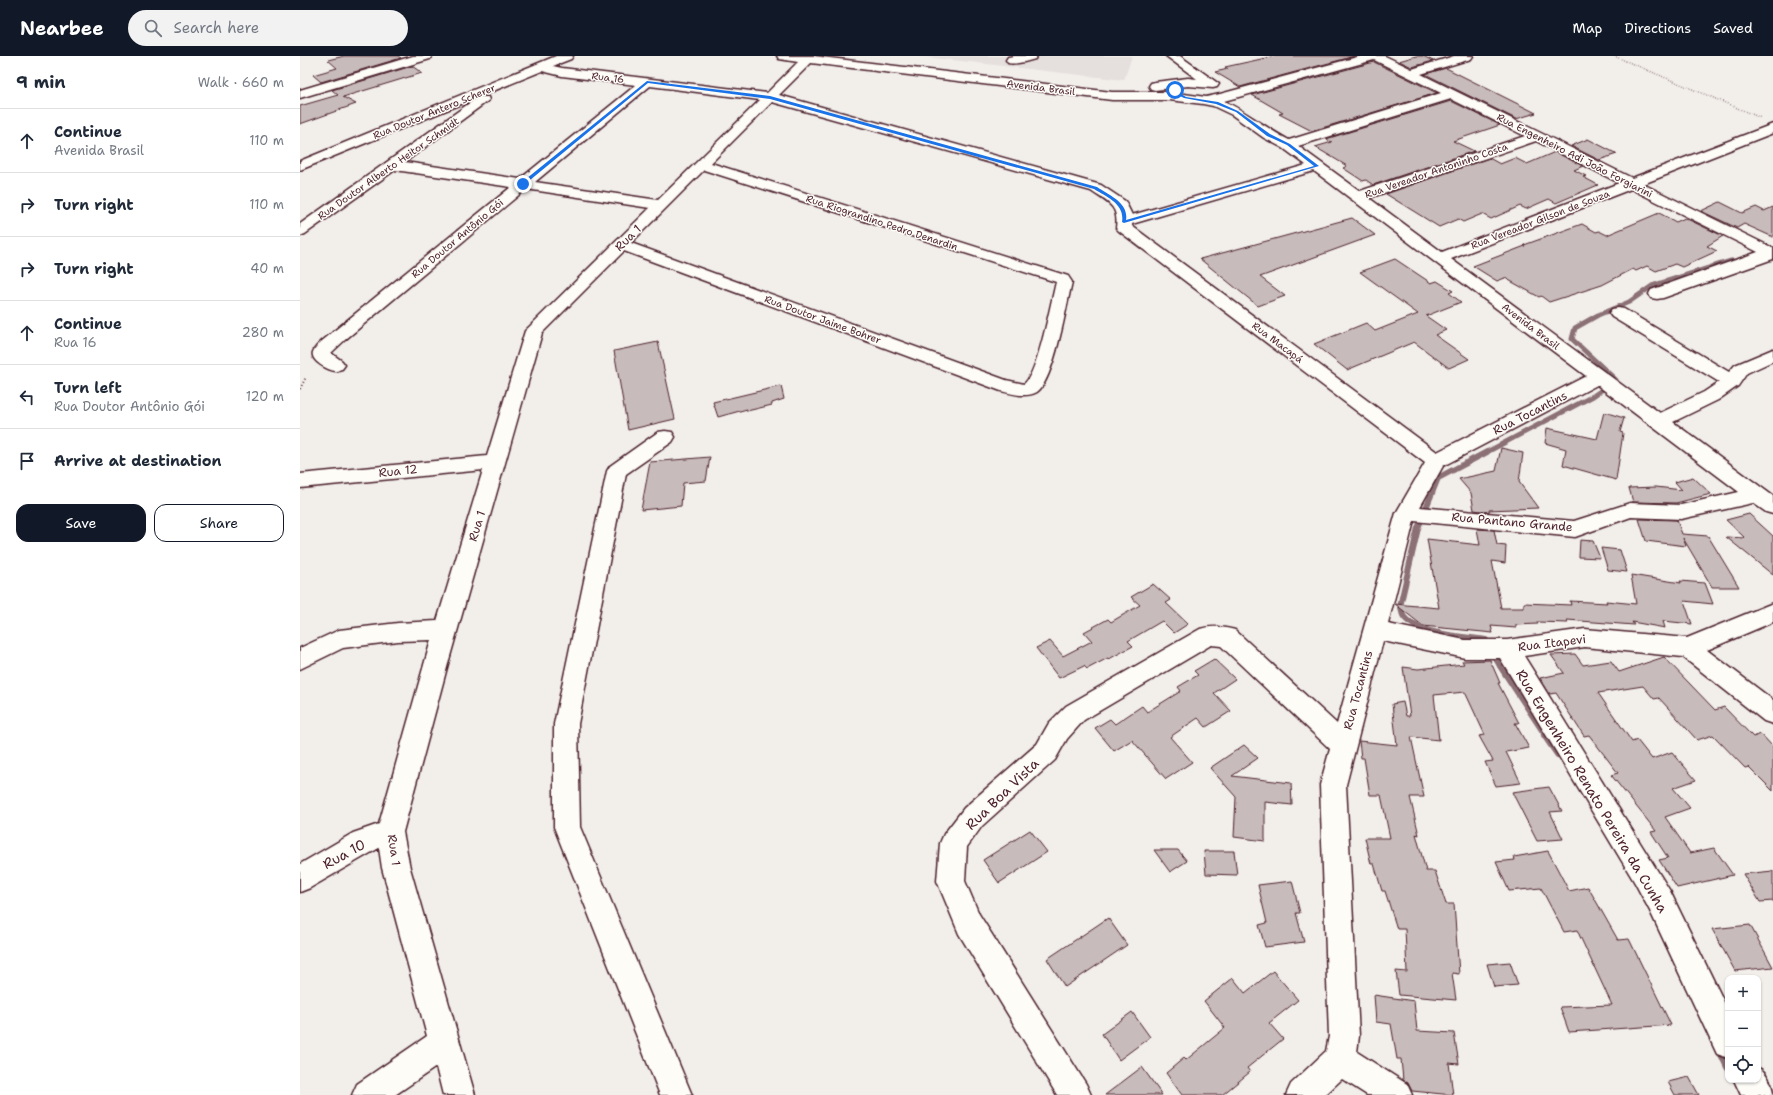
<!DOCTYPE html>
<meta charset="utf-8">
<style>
:root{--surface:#fff;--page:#f2f2f3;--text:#1f2937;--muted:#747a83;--line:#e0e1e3;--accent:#111827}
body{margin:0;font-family:"Shantell Sans",sans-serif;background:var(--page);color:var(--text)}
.controls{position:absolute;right:12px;bottom:12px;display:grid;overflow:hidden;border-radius:8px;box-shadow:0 1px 3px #0004}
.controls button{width:36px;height:36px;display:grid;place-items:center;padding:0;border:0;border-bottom:1px solid var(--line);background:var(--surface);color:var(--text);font:20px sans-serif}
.stop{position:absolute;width:12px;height:12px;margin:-9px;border:3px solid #1a73e8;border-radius:50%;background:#fff}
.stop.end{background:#1a73e8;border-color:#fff;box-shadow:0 1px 4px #0008}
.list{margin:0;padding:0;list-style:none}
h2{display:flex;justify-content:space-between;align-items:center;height:52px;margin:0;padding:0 16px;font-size:17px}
h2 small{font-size:13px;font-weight:400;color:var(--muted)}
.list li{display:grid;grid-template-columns:26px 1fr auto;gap:12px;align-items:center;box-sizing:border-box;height:64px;padding:0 16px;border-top:1px solid var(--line)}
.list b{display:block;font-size:15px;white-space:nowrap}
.list p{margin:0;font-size:13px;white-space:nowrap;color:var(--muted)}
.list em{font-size:13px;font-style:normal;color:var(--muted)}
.actions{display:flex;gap:8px;padding:12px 16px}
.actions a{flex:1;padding:9px 0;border:1px solid var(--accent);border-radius:12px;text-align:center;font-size:14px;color:var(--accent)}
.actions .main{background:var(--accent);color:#fff}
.icon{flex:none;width:22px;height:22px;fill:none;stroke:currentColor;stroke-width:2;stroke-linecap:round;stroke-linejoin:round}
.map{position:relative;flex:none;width:1473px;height:1039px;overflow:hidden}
header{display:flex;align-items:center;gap:24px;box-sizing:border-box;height:56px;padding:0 20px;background:var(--accent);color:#fff}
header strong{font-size:19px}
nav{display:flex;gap:22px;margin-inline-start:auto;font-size:14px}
.search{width:280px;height:36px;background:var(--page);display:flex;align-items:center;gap:10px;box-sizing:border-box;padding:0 14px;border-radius:22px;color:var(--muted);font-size:15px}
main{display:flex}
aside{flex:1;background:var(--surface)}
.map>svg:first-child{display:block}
</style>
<header>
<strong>Nearbee</strong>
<div class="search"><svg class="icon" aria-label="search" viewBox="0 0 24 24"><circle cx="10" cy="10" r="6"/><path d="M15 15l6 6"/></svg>Search here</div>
<nav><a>Map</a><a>Directions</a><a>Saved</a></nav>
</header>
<main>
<aside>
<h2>9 min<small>Walk · 660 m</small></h2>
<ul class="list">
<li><svg class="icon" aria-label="ahead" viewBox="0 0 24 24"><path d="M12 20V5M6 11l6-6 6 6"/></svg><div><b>Continue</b><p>Avenida Brasil</p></div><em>110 m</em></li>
<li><svg class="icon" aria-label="right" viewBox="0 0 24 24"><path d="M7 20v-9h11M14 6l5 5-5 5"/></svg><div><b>Turn right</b></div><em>110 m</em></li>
<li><svg class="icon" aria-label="right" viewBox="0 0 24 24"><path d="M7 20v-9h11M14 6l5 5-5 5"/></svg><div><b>Turn right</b></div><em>40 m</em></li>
<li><svg class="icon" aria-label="ahead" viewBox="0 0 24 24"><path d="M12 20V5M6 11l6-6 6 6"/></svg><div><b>Continue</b><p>Rua 16</p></div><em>280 m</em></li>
<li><svg class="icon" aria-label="left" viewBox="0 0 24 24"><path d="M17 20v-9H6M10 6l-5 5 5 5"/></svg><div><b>Turn left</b><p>Rua Doutor Antônio Gói</p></div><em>120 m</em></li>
<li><svg class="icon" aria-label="arrive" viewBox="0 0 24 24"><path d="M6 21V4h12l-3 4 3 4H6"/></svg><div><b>Arrive at destination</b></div></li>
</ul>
<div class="actions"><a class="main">Save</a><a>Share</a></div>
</aside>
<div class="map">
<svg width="1473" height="1039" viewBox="0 0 1473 1039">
<rect width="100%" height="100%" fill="#f2efeb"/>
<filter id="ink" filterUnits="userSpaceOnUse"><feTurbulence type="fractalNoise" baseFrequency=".025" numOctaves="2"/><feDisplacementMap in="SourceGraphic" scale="8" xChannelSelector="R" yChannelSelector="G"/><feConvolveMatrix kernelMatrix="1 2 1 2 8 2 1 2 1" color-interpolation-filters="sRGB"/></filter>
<g filter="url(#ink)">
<!-- built -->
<polygon fill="#e5dfdd" points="617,0 832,0 824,24"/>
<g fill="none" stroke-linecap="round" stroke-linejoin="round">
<!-- stream-far2 -->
<polyline stroke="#8b6f75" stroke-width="5" points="1185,397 1293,340 1316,324 1272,283 1275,272 1298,259 1329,246 1352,230 1431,205 1440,205"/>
<!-- stream-far1 -->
<path stroke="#8b6f75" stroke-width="6" d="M1187,396L1138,422L1118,472L1101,546C1101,551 1101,557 1104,561C1117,578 1165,581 1186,584L1200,610L1246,680"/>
<!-- stream -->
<g stroke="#8b6f75" stroke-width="8">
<polyline points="1245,679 1258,698"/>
<polyline points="1420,994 1428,1011"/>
</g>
</g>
<!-- building -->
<g fill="#c8bbbb" stroke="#4a1f2b">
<polygon points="44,0 98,0 101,2 21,26 13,19 37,12 28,4"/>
<polygon points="975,0 1055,0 940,31 915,16 928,13 925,11"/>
<polygon points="1116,0 1123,0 1133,5 1112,11 1099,5"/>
<polygon points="1074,6 1137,37 1012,75 979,58 983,57 952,39"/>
<polygon points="112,10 122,17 43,41 56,48 0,68 0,50 38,39 32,34"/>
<polygon points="1146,12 1236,57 1216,63 1125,18"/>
<polygon points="1151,45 1200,69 1153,85 1174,95 1073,129 1066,124 1063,125 1043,112 1047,110 1015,91 1032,86 1026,83"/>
<polygon points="1288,83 1317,98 1299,104 1271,90"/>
<polygon points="1255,96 1283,110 1274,114 1286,120 1283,121 1298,129 1256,147 1249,143 1226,153 1220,150 1191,163 1182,158 1163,166 1158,163 1139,171 1086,138 1189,102 1200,108 1215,102 1227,108"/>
<polygon points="1420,146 1442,157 1456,151 1464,155 1473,151 1473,181 1444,168 1437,172 1401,155"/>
<polygon points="1359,157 1376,166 1385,162 1423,180 1407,190 1417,195 1382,211 1375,208 1356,215 1347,210 1336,215 1333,213 1302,229 1249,246 1241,240 1239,241 1205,222 1197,225 1173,210 1225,190 1224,189 1282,168 1296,176 1299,175 1307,179"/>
<polygon points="1052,162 1075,179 960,221 985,240 958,250 900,203"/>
<polygon points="1095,203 1131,227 1137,225 1153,235 1149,237 1161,246 1126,260 1146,274 1135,279 1169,303 1149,312 1114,286 1047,314 1014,288 1066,267 1075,275 1118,258 1060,216"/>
<polygon points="358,286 375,363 328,374 314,295"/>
<polygon points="481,330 484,343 472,347 472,349 447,355 447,353 418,361 413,346"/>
<polygon points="1304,356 1324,362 1320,376 1323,377 1316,424 1263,409 1266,393 1245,387 1247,372 1297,383"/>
<polygon points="1201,392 1223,397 1219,426 1238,452 1189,454 1189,456 1174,454 1171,437 1159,423 1196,415"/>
<polygon points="410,401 406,425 383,427 381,450 341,454 350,406"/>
<polygon points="1393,421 1411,438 1376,447 1333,446 1329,432 1356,431 1382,434 1375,426"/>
<polygon points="1449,458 1473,480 1473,519 1426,481 1445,482 1426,464"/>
<polygon points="1339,463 1377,464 1382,478 1408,480 1439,531 1412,531 1383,482 1386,490 1346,485"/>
<polygon points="1177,473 1194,474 1197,489 1206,490 1205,507 1192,505 1201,552 1224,552 1224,547 1271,549 1270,545 1307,547 1306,545 1336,548 1331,519 1381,527 1380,525 1405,527 1413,548 1384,545 1392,568 1363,565 1365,572 1332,566 1334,569 1267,564 1268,567 1237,566 1238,568 1216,569 1216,572 1191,570 1193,577 1123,570 1095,548 1139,552 1127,483 1180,489"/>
<polygon points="1280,484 1293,485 1300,502 1279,501"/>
<polygon points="1301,492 1320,494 1327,516 1308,514"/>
<polygon points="853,528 871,544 866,547 888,568 874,577 862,565 828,585 833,590 809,603 808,602 787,613 784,610 759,622 736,592 750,585 763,600 792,585 784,576 808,563 811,566 840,549 831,541"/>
<polygon points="1275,598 1283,609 1311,605 1319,616 1364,601 1415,654 1424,651 1453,681 1461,678 1473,691 1473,735 1449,711 1445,712 1413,679 1397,684 1359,642 1354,643 1343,630 1298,637 1332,686 1337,684 1352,703 1372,696 1396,724 1373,732 1390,752 1365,761 1390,797 1414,792 1433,819 1377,832 1359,804 1368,802 1351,776 1356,775 1311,719 1318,717 1289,679 1284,680 1256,637 1250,638 1240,622 1264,617 1251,599"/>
<polygon points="914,603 935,623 914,637 931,655 906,671 898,662 870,681 892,706 866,723 832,684 814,695 795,672 810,663 815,668 842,650 847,656 881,635 878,631 898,619 894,615"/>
<polygon points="1190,604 1200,627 1198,627 1219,667 1215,667 1229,692 1206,696 1221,727 1196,730 1185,706 1193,705 1179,680 1185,679 1165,636 1134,639 1139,684 1111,681 1124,741 1110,741 1119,779 1116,778 1126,815 1135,815 1146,848 1154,848 1159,918 1152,917 1156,944 1099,939 1096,915 1107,916 1105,873 1097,873 1085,835 1082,835 1074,808 1071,808 1065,782 1090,782 1081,739 1070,739 1064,702 1061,702 1059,685 1097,689 1092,648 1103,646 1106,660 1110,660 1103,611 1118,613 1164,608 1162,605"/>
<polygon points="944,689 958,702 932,720 991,727 992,749 965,746 965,785 934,781 936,741 910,712"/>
<polygon points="1249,731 1262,755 1250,756 1263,783 1237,785 1212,736"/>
<polygon points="730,774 747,796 699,827 683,804"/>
<polygon points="854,794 878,794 887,805 870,816"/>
<polygon points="904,795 934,795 937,819 906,818"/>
<polygon points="1248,795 1269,835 1288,831 1318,884 1329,883 1371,969 1269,976 1260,951 1312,949 1277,874 1264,876 1241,832 1209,835 1196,806 1215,804 1214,801"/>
<polygon points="1473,815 1473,845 1460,846 1443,818"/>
<polygon points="992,825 1000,857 996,857 1004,886 965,891 959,869 967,867 958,829"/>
<polygon points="808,862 827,889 765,931 747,903"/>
<polygon points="1450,869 1473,911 1435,915 1412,873"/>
<polygon points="1210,906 1218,929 1194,931 1187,908"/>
<polygon points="973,915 998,944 969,967 983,983 947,1012 950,1016 922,1039 882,1039 866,1017 884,1002 886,1004 925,972 904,945 933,922 945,937"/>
<polygon points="1074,939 1114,945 1117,975 1154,977 1159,1008 1149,1007 1153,1039 1112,1035 1108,1027 1103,1024 1101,1003 1097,1003 1091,968 1076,966"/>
<polygon points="832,956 850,981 819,1004 802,978"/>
<polygon points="842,1011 862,1039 805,1039"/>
<polygon points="1389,1021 1399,1039 1375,1039 1368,1026"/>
</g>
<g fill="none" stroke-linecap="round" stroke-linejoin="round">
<defs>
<g id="minor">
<polygon points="113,0 132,0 130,3 0,42 0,34"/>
<path d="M256,0H273L271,3L253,10L262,12L467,37L498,6L479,3L477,0H513L812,36H869L906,41L920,38L1061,0H1085L1112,13L1154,0H1173L1171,3L1121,18L1332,122L1473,68V77L1343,128L1473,192V203L1363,242L1357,243L1351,242L1349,238L1351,234L1458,196L1331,133L1151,203L1360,357L1404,336L1419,326L1312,261L1309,257L1312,253L1318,252L1324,253L1429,316L1435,309L1473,293V305L1447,317L1438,330L1418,344L1373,366L1473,440V458L1466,456L1453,447L1381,463L1331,461L1275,481L1114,465L1088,568L1165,584H1207L1285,573L1387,582L1473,547V566L1407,594L1473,644V668L1464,665L1383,601L1285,591L1224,600L1370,835L1428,954V1002L1417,998L1350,855L1335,827L1200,602H1165L1083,585L1046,729L1059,980L1057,996L1107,1028L1112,1039H1067L1042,1023L1025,1039H986L991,1028L1026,995L1029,980L1020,729L1030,693L921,590L911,589L784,664L767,683L755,704L682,770L667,791L665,825L679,858L786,1028L791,1039H757L659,878L637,825L640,787L644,778L664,752L737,688L749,667L766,650L900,573C912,569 924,571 935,574L1037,668L1096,457L1125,407L819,175L816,172C819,149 808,147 791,135L472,46L411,107L768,220L772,226C767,247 754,325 737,336C726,342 713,338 701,335L324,195L242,277L149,604L103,776L110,812L175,1039H143L136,1011L95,1039H52L57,1028L127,980L82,812L79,792L10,832L0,836V808L53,777L79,768L131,584L98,585L43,592L0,613V592L39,574L98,567L137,565L183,414L0,432V418L187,400L225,275L350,152L226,133L46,283L31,297L42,305L45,309L42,313C40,313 38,315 36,315C29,315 10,305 13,296C16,288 28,281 34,275L211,131L95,114L5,178L0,180V168L178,41H188L189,44L105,106L220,123L336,29L262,20L242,15L0,114V105ZM1074,4L1141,37L989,84C966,72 947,56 924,45ZM511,7L812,44H869L903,48L913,50L932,59L964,82L983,92L1006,109L832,159L825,145L801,129L479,39ZM350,30L460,44L358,144L235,126ZM1151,43L1225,80L1060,135L998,90ZM1236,85L1319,127L1142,196L1069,142ZM404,114L756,226C751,246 738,317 724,328L706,324L331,187ZM1014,115L1286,320L1137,396L832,170V168ZM1297,329L1439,436L1381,449L1330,447L1274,465L1120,451L1143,410Z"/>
<path d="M714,0H737L735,3C727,5 716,9 708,7L706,4L708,1Z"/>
<polygon points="866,0 880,0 919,28 917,31 913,32 888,30 855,34 851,33 849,30 851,27 855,26 888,22 897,23"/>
<polygon points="365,375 372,376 375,381 372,386 326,418 278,668 280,771 392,1039 360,1039 254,771 254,668 307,415 310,410 358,376"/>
<path d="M1458,1012C1467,1015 1473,1030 1473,1039H1441L1434,1024H1458Z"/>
</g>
</defs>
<!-- minor casing -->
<use href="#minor" stroke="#4a1f2b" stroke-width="3"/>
<!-- path-far1 -->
<polyline stroke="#4a1f2b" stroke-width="1.5" stroke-dasharray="0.5 2" stroke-linecap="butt" points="1314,0 1461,62"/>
<!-- path -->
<polyline stroke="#4a1f2b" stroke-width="2" stroke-dasharray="1 2.5" stroke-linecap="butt" points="0,333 6,321"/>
<!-- minor -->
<use href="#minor" fill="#fdfcf7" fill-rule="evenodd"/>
</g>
</g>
<!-- route -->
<path fill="#1a73e8" d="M347,25L470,40L797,131C809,139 829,147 826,164L1014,110L987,89L967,80L936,56L916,48L884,42L876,38L873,33H876L878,36L886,41L918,46L938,55L970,78L990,88L1019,110L824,167L822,166C825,148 807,141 794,133L470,43L348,27L224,129H221V127Z"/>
<g text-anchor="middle" stroke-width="3" stroke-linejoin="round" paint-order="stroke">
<!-- far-street labels -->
<g font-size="10" fill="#4a1f2b" stroke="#fdfcf7">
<text transform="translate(308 21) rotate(7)" y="4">Rua 16</text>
<text transform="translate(741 31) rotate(7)" y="4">Avenida Brasil</text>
<text transform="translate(134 55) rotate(-22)" y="4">Rua Doutor Antero Scherer</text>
<text transform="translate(1275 99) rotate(27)" y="4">Rua Engenheiro Adi João Forgiarini</text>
<text transform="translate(88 112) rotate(-35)" y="4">Rua Doutor Alberto Heitor Schmidt</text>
<text transform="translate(1136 114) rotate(-19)" y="4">Rua Vereador Antoninho Costa</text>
<text transform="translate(1240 163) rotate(-21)" y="4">Rua Vereador Gilson de Souza</text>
<text transform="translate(582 166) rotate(18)" y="4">Rua Riograndino Pedro Denardin</text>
<text transform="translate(157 182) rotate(-40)" y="4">Rua Doutor Antônio Gói</text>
<text transform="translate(523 263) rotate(20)" y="4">Rua Doutor Jaime Bohrer</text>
<text transform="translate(1231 270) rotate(37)" y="4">Avenida Brasil</text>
<text transform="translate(978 286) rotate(37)" y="4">Rua Macapá</text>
</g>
<!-- street labels -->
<g font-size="12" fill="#4a1f2b" stroke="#fdfcf7">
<text transform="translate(328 182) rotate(-45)" y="4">Rua 1</text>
<text transform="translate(1230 357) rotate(-27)" y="4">Rua Tocantins</text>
<text transform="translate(98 415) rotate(-6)" y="4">Rua 12</text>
<text transform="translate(1212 466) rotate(5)" y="4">Rua Pantano Grande</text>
<text transform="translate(177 470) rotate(-73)" y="4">Rua 1</text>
<text transform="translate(1252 587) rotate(-7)" y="4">Rua Itapevi</text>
<text transform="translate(1058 634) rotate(-75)" y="4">Rua Tocantins</text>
<text transform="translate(94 794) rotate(82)" y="4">Rua 1</text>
</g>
<!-- near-street labels -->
<g font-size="14" fill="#4a1f2b" stroke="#fdfcf7">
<text transform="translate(1292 735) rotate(59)" y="5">Rua Engenheiro Renato Pereira da Cunha</text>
<text transform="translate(702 738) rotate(-44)" y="5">Rua Boa Vista</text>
<text transform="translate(44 798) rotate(-29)" y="5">Rua 10</text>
</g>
</g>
</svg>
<div class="controls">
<button>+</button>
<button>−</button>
<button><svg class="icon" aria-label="locate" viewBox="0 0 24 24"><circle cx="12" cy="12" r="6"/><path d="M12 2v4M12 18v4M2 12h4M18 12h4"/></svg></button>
</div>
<div class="stop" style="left:875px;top:34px"></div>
<div class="stop end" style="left:223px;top:128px"></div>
</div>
</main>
